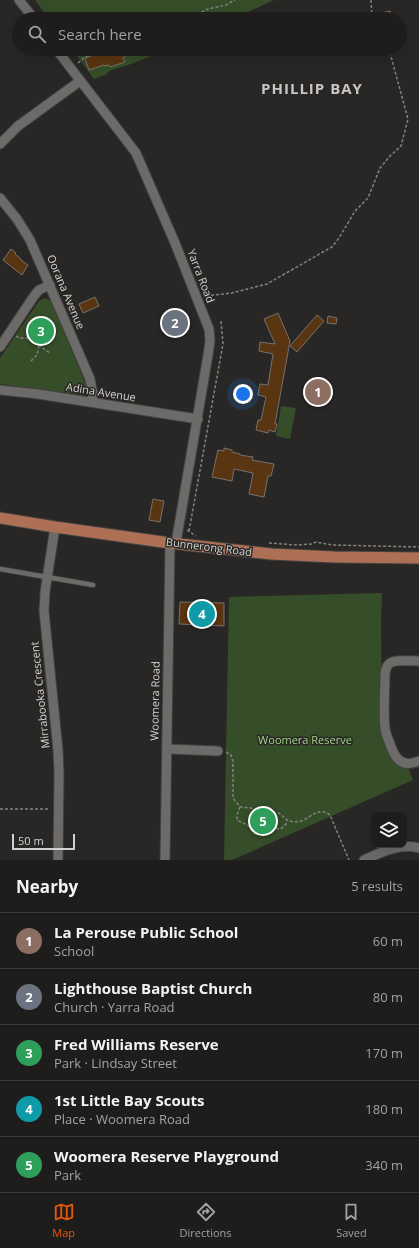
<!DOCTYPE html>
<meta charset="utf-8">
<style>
:root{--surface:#1f1d1c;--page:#2c2a29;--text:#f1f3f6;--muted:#a1a2a3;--line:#3c3b3b;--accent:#ea580c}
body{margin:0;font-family:"Open Sans",sans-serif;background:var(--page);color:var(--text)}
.controls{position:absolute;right:12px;bottom:12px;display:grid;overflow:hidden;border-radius:8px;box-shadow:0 4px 16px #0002}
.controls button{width:36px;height:36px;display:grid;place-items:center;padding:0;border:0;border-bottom:1px solid var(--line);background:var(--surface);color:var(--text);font:20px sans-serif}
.scale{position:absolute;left:12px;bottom:10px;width:63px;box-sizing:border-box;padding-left:4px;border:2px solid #d2d1d0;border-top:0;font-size:11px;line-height:14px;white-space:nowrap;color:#d2d1d0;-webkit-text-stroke:3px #292725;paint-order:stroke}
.you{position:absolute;left:243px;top:394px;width:14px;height:14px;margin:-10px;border:3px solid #fff;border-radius:50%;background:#1a73e8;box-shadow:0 0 0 6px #1a73e833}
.badge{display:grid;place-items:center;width:26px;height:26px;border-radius:50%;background:var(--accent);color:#fff;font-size:13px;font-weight:700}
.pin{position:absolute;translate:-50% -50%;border:2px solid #fff;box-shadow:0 1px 4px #0006}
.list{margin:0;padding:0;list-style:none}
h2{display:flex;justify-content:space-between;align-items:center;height:52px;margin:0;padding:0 16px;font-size:17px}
h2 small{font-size:13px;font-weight:400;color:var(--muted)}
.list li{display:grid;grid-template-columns:26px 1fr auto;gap:12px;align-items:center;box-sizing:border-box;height:56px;padding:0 16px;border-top:1px solid var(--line)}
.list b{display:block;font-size:15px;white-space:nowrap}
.list p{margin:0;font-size:13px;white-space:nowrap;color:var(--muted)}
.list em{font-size:13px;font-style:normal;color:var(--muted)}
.icon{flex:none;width:22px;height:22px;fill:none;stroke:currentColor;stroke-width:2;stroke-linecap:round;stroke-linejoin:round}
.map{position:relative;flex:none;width:419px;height:860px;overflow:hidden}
.search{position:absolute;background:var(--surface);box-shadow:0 4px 16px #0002;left:12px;right:12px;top:12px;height:44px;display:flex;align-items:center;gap:10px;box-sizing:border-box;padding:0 14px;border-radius:22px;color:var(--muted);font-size:15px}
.sheet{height:332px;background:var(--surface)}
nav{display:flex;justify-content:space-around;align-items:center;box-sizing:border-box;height:56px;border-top:1px solid var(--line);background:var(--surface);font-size:11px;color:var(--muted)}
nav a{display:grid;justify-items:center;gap:2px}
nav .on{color:var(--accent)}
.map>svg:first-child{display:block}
</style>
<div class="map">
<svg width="419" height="860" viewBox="0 0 419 860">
<rect width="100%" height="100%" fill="#292725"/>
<!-- green -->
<g fill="#354e29">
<polygon points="35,0 274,0 233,19 49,19"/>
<polygon points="72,49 168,49 131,64 109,71 107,74 94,79"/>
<polygon points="45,298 51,301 86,385 87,390 83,395 0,384 0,358 39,301"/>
<polygon points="281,406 296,408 290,439 276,436"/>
<polygon points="382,593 381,621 382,724 405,767 408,768 413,780 232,860 224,860 229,597"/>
</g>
<!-- building -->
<g fill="#593511" stroke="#747270">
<polygon points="390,11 391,19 382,19 381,13"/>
<polygon points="111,49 139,49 139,50 124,55 125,57 123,58 125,62 110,67 109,65 104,66 104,65 89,70 85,58"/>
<polygon points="11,249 16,253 15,254 21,259 21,260 28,265 22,275 3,260"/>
<polygon points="95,297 99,306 83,313 79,304"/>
<polygon points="278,313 290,341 275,424 277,424 275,432 269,430 268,433 256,430 258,420 261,420 266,397 258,395 260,384 268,385 273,354 259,351 260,342 275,344 264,319"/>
<polygon points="180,315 181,317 184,316 187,324 167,333 163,322"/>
<polygon points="317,315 324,321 297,352 290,346"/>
<polygon points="328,316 337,318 336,324 327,323"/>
<polygon points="224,448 232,450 232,452 240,454 240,455 253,457 252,460 274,464 271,476 268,476 264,497 249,494 253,473 234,469 232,481 212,477 218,450 224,451"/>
<polygon points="153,499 164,501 160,522 149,520"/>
<polygon points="180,602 224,603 224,626 179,624"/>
</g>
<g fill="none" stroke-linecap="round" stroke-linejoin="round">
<defs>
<polyline id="service" points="0,569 93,585"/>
<g id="minor">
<polyline points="19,0 34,19"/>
<polyline points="56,49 136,153 175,243 209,329 210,341 208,355 176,543"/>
<polyline points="0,144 18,126 80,81"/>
<polyline points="0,198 17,219 30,240 90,379 93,394 92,402"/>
<polyline points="0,347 34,296 39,290 50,285"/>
<polyline points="0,390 38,394 198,419"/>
<polyline points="55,527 45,592 44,611 58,750 59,773 58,860"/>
<path d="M419,661C412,661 393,659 389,664C386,666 386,670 385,673C385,691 383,711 385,729C386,734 388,739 390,744C395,759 402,768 419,761"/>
<polyline points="167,749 218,751"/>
<polyline points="165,860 170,543"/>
<path d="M364,860C381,852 400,843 419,848"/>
</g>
<polyline id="primary" points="0,518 55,527 170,543 271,554 334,557 419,558"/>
</defs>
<!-- service casing -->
<use href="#service" stroke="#434240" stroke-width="6"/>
<!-- minor casing -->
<use href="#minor" stroke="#434240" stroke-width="11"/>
<!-- primary casing -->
<use href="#primary" stroke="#434240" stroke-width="13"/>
<!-- path -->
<g stroke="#838280" stroke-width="1.5" stroke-dasharray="3 2" stroke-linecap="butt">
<polyline points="371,0 372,19"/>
<polyline points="188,19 208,9 226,5 235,0"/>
<polyline points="78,63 85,57 107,49"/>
<polyline points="206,296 232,293 267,284 323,252 332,247 339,238 355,211 368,198 380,168 390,156 401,146 408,119 389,49"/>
<polyline points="16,336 19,338 27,338 50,353"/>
<polyline points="31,361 37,355 39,345"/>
<polyline points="187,530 196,536"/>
<polyline points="189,531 223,344 221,321"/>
<polyline points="269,543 296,545 312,544 316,542 332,545 419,547"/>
<path d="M226,752L231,755L233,762V798L240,807L251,808L259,812L269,815L279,813L288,821C293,822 299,822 304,820C313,815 320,807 330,815L349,860"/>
<polyline points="240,807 237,815 237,820 249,826 252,831 257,835 270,828 281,829 288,822"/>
<polyline points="0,809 50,809"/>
</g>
<!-- service -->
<use href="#service" stroke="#6d6b69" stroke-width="4.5"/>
<!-- minor -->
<use href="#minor" stroke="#6d6b69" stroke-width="9"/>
<!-- primary -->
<use href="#primary" stroke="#ae7055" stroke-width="11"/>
</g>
<g text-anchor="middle" stroke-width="3" stroke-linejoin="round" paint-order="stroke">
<!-- street labels -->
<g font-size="11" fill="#d2d1d0" stroke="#292725">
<text transform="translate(201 276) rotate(69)" y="4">Yarra Road</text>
<text transform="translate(66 292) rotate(67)" y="4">Oorana Avenue</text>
<text transform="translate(101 392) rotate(9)" y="4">Adina Avenue</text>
<text transform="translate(209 547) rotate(7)" y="4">Bunnerong Road</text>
<text transform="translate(40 695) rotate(-96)" y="4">Mirrabooka Crescent</text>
<text transform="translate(155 701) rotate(-89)" y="4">Woomera Road</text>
</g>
<!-- park labels -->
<g font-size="11" fill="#9fd587" stroke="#292725">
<text x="305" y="744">Woomera Reserve</text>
</g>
<!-- district labels -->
<g font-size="15" font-weight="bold" letter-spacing="1" fill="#c8c6c4" stroke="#292725">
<text x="312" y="94">PHILLIP BAY</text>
</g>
</g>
</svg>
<div class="controls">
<button><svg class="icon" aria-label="layers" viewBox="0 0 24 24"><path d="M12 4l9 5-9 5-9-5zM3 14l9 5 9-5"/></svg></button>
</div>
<div class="scale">50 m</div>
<div class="you"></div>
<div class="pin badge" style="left:318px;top:392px;background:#8d6e63">1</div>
<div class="pin badge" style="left:175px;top:323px;background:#6b7280">2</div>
<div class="pin badge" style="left:41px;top:331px;background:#2e9e5b">3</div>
<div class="pin badge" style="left:202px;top:614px;background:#0f9aa8">4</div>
<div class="pin badge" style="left:263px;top:821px;background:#2e9e5b">5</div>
<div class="search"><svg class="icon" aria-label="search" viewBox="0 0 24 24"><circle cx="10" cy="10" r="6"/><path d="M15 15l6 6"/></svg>Search here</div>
</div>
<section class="sheet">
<h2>Nearby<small>5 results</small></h2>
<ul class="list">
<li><span class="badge" style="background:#8d6e63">1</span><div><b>La Perouse Public School</b><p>School</p></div><em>60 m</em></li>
<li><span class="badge" style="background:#6b7280">2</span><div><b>Lighthouse Baptist Church</b><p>Church · Yarra Road</p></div><em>80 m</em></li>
<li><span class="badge" style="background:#2e9e5b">3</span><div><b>Fred Williams Reserve</b><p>Park · Lindsay Street</p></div><em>170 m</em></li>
<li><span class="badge" style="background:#0f9aa8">4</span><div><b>1st Little Bay Scouts</b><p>Place · Woomera Road</p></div><em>180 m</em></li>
<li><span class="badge" style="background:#2e9e5b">5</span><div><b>Woomera Reserve Playground</b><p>Park</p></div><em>340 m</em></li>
</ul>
</section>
<nav>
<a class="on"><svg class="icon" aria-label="map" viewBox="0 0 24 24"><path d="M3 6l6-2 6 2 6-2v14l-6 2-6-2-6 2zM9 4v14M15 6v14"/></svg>Map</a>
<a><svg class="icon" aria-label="directions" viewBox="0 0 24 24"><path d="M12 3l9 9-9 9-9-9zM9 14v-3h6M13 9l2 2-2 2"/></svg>Directions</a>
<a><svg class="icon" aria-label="saved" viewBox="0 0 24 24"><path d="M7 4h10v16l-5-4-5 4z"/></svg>Saved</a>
</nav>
